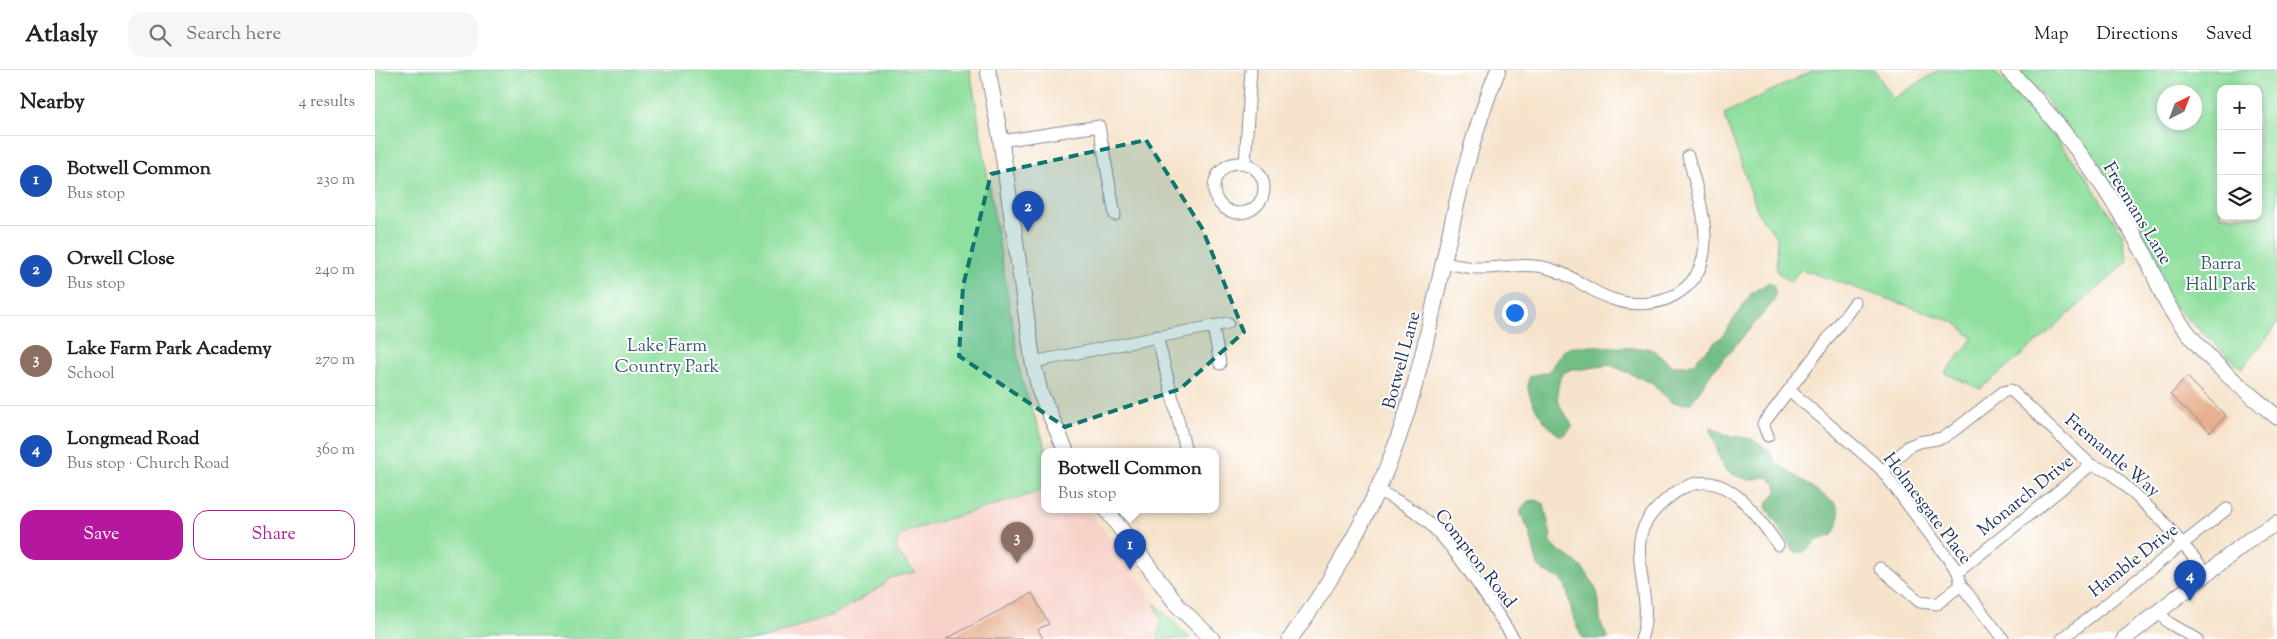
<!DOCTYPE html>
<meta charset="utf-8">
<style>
:root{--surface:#fff;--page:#f6f6f6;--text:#222;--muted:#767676;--line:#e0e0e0;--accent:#b5179e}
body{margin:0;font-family:"Sorts Mill Goudy",serif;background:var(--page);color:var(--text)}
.controls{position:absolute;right:15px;top:15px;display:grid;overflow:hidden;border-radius:10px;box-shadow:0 2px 8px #0003}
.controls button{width:45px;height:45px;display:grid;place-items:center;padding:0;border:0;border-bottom:1px solid var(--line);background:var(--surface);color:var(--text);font:25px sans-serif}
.compass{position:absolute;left:1782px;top:15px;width:45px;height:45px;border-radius:50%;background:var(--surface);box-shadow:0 2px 8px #0003;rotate:42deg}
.you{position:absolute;left:1139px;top:242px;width:18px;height:18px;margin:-12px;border:4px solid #fff;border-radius:50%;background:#1a73e8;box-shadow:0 0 0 8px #1a73e833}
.badge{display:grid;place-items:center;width:32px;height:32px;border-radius:50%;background:var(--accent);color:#fff;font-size:16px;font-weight:700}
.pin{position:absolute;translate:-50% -41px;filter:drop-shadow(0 1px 2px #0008)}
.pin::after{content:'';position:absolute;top:26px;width:18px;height:15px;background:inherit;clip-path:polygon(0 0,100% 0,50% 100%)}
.popup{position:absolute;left:666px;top:378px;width:178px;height:65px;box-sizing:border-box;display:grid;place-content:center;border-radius:10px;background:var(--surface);filter:drop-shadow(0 1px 4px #0005);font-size:16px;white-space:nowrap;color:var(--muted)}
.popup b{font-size:19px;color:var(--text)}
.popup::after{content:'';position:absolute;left:50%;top:100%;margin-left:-10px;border:10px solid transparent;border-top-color:var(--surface)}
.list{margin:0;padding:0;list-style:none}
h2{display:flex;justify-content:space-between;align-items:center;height:65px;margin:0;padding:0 20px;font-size:21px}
h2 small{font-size:16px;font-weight:400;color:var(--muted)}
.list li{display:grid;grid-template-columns:32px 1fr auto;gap:15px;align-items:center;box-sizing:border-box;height:90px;padding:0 20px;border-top:1px solid var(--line)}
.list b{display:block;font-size:19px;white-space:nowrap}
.list p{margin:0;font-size:16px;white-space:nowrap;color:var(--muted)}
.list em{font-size:16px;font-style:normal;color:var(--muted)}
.actions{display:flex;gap:10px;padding:15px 20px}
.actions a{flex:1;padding:11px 0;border:1px solid var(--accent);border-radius:15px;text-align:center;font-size:18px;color:var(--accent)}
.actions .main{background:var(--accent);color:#fff}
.icon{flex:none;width:28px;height:28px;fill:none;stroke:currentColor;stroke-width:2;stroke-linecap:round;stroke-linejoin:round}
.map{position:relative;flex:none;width:1902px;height:569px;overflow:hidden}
header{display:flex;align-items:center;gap:30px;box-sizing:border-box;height:70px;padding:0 25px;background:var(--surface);border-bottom:1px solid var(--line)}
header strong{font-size:24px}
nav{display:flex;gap:28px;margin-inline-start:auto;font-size:18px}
.search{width:350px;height:45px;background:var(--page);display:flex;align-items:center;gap:12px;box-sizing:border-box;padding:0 18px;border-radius:15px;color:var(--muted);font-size:19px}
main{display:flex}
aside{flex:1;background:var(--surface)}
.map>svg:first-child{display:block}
</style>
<header>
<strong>Atlasly</strong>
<div class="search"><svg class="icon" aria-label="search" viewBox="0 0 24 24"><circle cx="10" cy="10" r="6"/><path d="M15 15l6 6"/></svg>Search here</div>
<nav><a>Map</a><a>Directions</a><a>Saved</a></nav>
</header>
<main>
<aside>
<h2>Nearby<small>4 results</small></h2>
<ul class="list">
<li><span class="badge" style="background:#1a4fb4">1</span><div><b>Botwell Common</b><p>Bus stop</p></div><em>230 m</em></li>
<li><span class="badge" style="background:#1a4fb4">2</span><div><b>Orwell Close</b><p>Bus stop</p></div><em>240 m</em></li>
<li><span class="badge" style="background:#8d6e63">3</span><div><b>Lake Farm Park Academy</b><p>School</p></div><em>270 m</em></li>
<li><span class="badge" style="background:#1a4fb4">4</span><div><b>Longmead Road</b><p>Bus stop · Church Road</p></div><em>360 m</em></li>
</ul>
<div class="actions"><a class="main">Save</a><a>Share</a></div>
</aside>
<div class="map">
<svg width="1902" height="569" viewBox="0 0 1902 569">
<rect width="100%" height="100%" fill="#fff"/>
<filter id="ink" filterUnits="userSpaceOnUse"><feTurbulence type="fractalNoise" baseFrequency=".02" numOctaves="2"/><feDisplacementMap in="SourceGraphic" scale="10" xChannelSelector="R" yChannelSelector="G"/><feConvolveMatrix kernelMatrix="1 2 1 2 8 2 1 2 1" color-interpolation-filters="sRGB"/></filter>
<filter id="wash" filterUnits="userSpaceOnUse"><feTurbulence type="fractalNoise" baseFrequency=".0096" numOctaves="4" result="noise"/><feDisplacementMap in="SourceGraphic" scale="20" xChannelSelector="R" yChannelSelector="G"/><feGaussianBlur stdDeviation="1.12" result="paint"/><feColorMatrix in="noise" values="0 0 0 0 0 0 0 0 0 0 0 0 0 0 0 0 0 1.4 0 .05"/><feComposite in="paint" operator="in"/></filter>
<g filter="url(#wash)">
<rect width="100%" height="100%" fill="#f6e3cb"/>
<!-- built -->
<polygon fill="#f7d1c8" points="670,420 670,439 713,439 780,533 786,550 783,569 387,569 460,544 509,515 514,508 540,502 536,496 527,490 521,481 522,470 532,461"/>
<!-- green -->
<g fill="#8fdf9e" stroke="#55877e" fill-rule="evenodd">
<path d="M0,0H595L647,312L672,381H670V420L532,461L522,470L521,480C526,490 534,494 540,502L514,508L509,515L460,544L387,569H0Z"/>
<polygon points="1439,0 1500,0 1518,29 1564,0 1617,0 1652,32 1708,102 1747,164 1753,191 1667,268 1605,319 1570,303 1598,268 1579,252 1426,199 1415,212 1401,201 1402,167 1384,145 1349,44"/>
<path d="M1641,0H1902V255L1867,299L1799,236L1714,89L1670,28ZM1846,19H1883V146H1846ZM1790,22H1820V52H1790Z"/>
<polygon points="780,533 816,569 783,569 786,550"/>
</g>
<!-- forest -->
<g fill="#73be85" stroke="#477672">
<path d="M1394,212C1402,217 1400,223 1399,231L1334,306L1316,333L1307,334L1297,332L1275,312L1235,295L1207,299H1197L1188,303C1181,317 1180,329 1189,343C1193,348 1196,350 1197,357L1187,366C1172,361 1145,321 1155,306L1173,302C1180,295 1182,286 1190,280C1199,272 1254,279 1271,278L1278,280L1298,296H1310L1317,294L1349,264L1376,224Z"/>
<path d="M1337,357L1351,365L1377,369L1394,381L1401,393L1460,433C1467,443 1464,455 1457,465L1441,471L1431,481L1420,483L1391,437L1393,431L1402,422L1401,415C1391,402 1388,408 1375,410C1346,402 1348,399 1340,373C1339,367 1335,364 1335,358Z"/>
<path d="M1161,430L1169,434L1176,466L1174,470C1179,480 1185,481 1194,487C1204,493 1212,503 1218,513C1230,534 1218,548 1234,569H1208L1199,550L1190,514L1183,508L1168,501L1163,496L1154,460L1146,445V439L1153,431Z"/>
</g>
<g id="blocks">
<!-- building -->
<g fill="#e7b090">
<polygon points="1812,307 1851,346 1835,362 1795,325"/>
<polygon points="657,523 674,554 663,559 668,569 571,569"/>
</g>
</g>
</g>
<g filter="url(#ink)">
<use href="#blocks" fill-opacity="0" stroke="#888994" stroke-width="1"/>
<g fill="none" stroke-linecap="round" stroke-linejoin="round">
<defs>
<g id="street">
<polyline points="626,71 724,56 740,145"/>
<circle cx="864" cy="118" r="25"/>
<polyline points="870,94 876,0"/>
<path d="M1069,193C1080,195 1092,198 1103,198C1126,199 1149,192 1172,198C1199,205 1213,221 1237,229C1257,236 1281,236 1300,225C1351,196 1324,130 1313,86"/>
<polyline points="838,256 845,294"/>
<polyline points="782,266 811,381"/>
<polyline points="658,292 853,253"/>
<polyline points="1414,320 1506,399 1583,502 1586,515 1628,569"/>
<polyline points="1393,366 1388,354 1480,233"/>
<polyline points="1508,402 1534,376 1544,372 1567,368 1577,362 1628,322 1636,320 1716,395 1735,402 1786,449 1833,504"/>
<path d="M1003,420C1016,428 1031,434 1043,444C1080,473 1112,529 1139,569"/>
<polyline points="1505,498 1545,532 1562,534 1586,515"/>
<polyline points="1583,502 1716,395"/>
<polyline points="1784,543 1794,553 1822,569"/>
<path d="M1266,569C1278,537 1261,503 1265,470C1267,453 1280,439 1292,429C1342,386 1376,437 1403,475"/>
<polyline points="1687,569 1852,439"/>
</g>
<g id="secondary">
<polyline points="613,0 626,71 658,292 665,322 691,381"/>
<path d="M1633,0C1687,53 1733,119 1770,185C1780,203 1785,224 1796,240C1826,285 1861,313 1902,347"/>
<polyline points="731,439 803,536 837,569"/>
<path d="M915,569C962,505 1007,423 1030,348C1066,233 1077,111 1123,0"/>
<polyline points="1749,569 1878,467 1902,453"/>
</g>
</defs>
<!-- street casing -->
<use href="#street" stroke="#888994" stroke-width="13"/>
<!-- secondary casing -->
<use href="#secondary" stroke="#888994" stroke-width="17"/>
<!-- street -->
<use href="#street" stroke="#fff" stroke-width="11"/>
<!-- secondary -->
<use href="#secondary" stroke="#fff" stroke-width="15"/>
</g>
</g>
<!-- marked area -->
<path fill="#0f766e" fill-opacity="0.2" stroke="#0f766e" stroke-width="4" stroke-dasharray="10 6" stroke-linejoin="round" d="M771,70L827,158L869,262L805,319L690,357L584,286L588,216L616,104Z"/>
<g text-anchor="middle" stroke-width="4" stroke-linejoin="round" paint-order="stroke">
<!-- street labels -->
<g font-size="18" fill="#1b2f5e" stroke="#fff">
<text transform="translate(1763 143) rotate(59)" y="6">Freemans Lane</text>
<text transform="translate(1026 290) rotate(-75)" y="6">Botwell Lane</text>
<text transform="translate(1738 385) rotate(40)" y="6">Fremantle Way</text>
<text transform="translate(1650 425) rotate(-39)" y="6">Monarch Drive</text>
<text transform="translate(1553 438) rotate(53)" y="6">Holmesgate Place</text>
<text transform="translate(1101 488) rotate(52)" y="6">Compton Road</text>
<text transform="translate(1758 490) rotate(-38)" y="6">Hamble Drive</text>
</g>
<!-- park labels -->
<g font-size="18" fill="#385b6e" stroke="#fff">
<text x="1846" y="199">Barra<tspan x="1846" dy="21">Hall Park</tspan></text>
<text x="292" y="281">Lake Farm<tspan x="292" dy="21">Country Park</tspan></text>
</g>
</g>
</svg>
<div class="controls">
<button>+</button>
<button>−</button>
<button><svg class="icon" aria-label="layers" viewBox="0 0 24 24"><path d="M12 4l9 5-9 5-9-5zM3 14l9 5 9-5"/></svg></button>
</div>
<svg class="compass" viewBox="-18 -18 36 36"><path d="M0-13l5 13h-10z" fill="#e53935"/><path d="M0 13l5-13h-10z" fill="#767676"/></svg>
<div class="you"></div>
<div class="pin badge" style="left:755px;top:500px;background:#1a4fb4">1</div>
<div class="popup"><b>Botwell Common</b>Bus stop</div>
<div class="pin badge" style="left:653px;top:162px;background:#1a4fb4">2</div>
<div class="pin badge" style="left:642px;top:493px;background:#8d6e63">3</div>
<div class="pin badge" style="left:1815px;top:531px;background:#1a4fb4">4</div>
</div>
</main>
